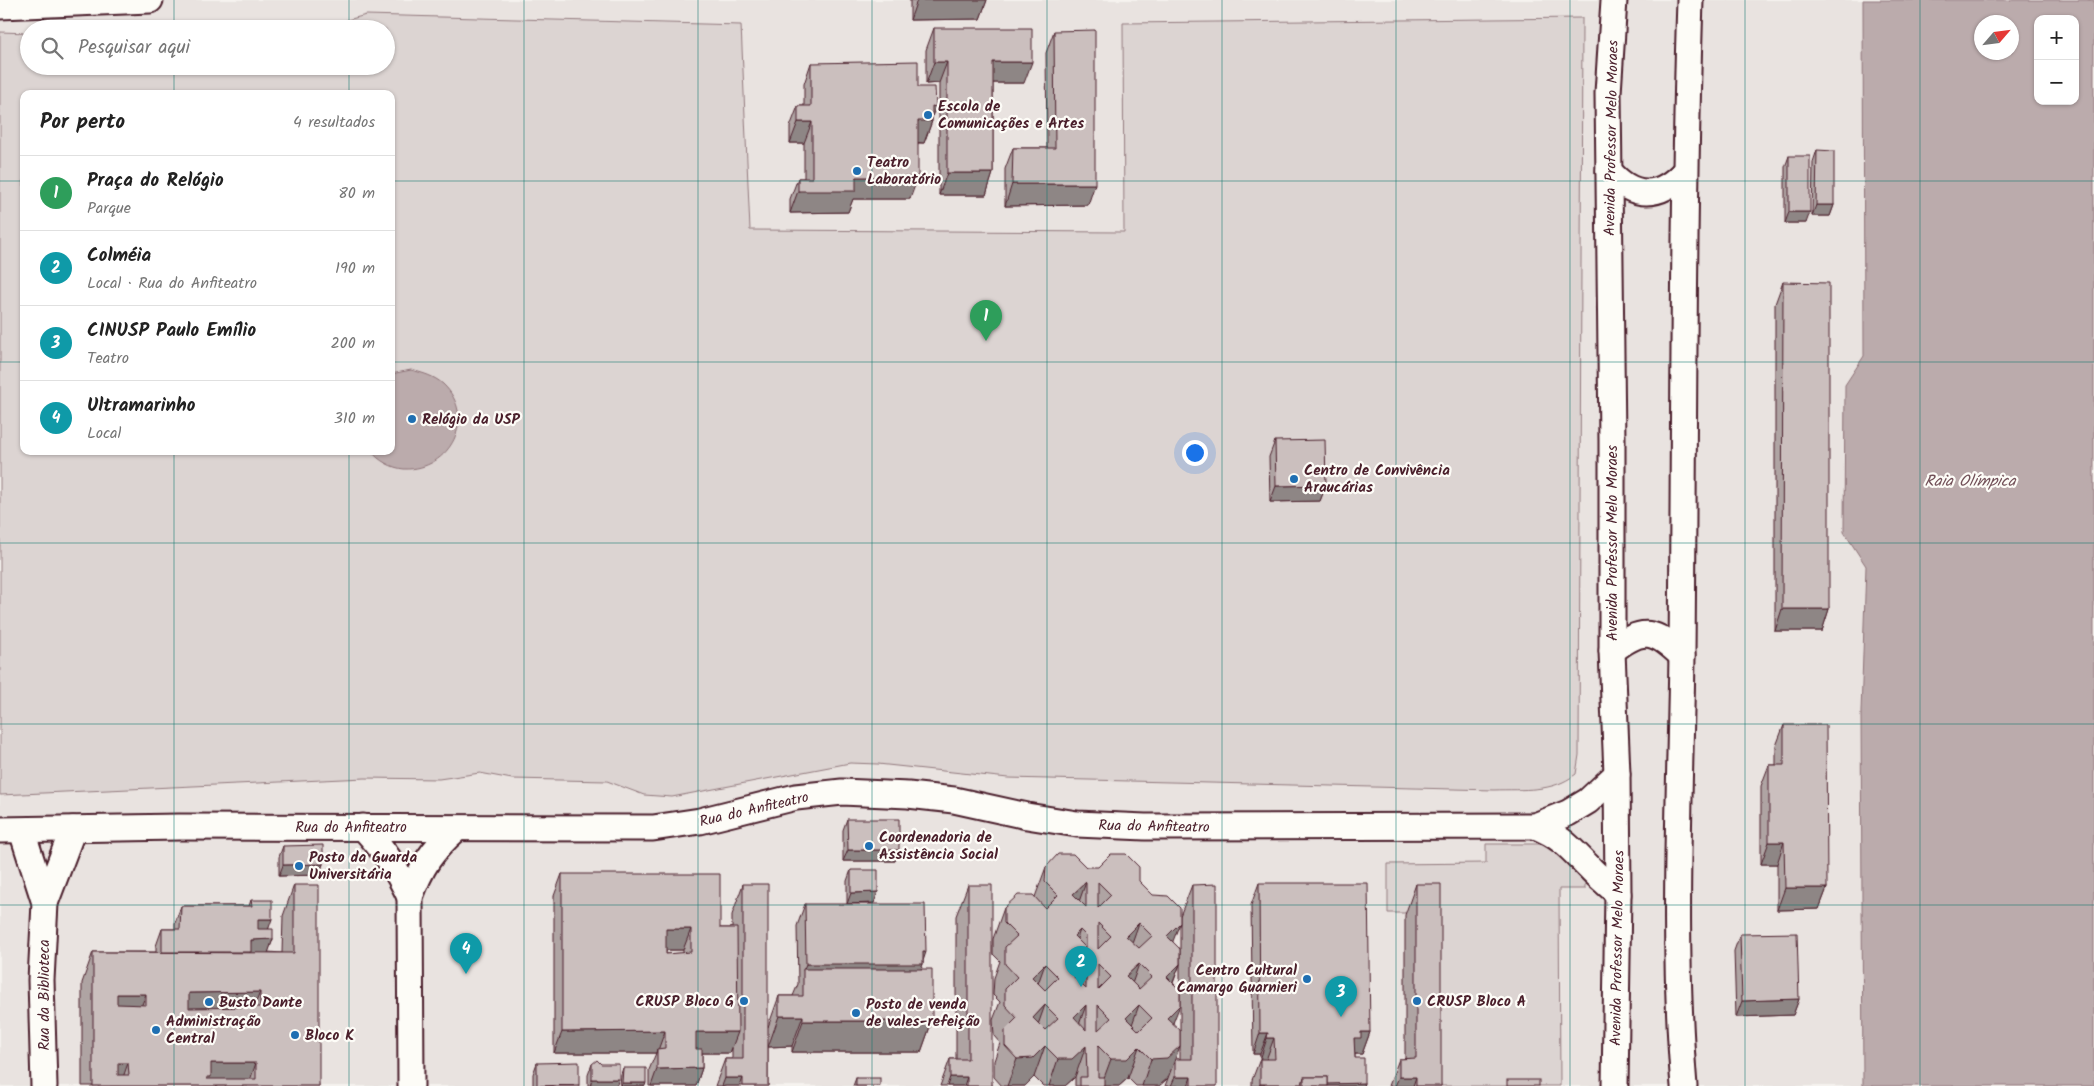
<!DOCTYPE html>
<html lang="pt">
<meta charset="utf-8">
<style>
:root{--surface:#fff;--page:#f2f2f2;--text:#222;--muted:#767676;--line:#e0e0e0;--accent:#1f6fb2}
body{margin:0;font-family:Kalam,sans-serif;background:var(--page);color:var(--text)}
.controls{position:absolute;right:15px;top:15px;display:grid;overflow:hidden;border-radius:10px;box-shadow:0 1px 4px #0004}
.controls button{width:45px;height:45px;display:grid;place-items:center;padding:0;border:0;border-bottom:1px solid var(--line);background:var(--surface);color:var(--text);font:25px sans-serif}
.compass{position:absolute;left:1974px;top:15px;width:45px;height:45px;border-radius:50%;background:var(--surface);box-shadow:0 1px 4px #0004;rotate:62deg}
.you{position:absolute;left:1194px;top:452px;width:18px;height:18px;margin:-12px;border:4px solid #fff;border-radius:50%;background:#1a73e8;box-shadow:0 0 0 8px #1a73e833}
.badge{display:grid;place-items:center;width:32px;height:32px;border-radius:50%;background:var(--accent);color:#fff;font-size:16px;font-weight:700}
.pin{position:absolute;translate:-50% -41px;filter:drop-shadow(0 1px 2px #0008)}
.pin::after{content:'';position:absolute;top:26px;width:18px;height:15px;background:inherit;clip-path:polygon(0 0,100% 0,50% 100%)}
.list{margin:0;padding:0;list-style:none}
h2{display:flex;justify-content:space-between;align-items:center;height:65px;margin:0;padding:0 20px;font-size:21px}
h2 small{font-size:16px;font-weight:400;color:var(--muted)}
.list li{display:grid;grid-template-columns:32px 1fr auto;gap:15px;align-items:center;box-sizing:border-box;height:75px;padding:0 20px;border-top:1px solid var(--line)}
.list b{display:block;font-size:19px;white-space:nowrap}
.list p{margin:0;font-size:16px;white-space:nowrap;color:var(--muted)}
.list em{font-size:16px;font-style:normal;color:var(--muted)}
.icon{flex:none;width:28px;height:28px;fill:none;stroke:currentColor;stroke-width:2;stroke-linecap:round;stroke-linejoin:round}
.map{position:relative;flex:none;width:2094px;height:1086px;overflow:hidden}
.search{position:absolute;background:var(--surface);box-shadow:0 1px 4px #0004;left:20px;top:20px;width:375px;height:55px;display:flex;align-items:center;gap:12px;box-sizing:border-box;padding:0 18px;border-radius:28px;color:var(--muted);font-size:19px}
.panel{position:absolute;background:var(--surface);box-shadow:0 1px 4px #0004;left:20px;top:90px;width:375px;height:365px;border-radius:10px}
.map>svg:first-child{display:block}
</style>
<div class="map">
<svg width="2094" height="1086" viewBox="0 0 2094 1086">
<rect width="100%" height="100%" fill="#f6f3ef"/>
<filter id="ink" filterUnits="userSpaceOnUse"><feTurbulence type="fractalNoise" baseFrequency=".02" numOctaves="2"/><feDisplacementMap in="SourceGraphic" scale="10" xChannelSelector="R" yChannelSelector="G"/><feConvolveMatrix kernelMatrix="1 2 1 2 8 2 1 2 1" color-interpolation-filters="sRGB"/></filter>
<g filter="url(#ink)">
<!-- built -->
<path fill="#e9e3e0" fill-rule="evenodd" d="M0,0H2094V1086H0ZM2038,19H2075V101H2038ZM1982,22H2012V52H1982ZM29,29H386V66H29ZM24,94H391V451H24Z"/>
<!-- green -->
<g fill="#dcd4d2" stroke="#937a7e" fill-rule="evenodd">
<path d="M366,15L741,25L750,230L1124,232L1123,23L1582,18L1579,755L1576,774C1552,793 1523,789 1494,790L1008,778L878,764L850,763L672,797L644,795L607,781L512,779L480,773L439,779L365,778L0,795V32L29,33V66H386V29H314ZM24,94H391V451H24Z"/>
<polygon points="1486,844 1543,844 1567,860 1585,880 1585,889 1559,889 1560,1086 1434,1086 1432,913 1388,913 1388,864 1486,863"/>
</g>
<!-- water -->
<g fill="#bbabac" stroke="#8e7378" fill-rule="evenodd">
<path d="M1863,0H2094V1086H1863L1861,712L1866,566L1844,532L1845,385L1864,356ZM2038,19H2075V101H2038ZM1982,22H2012V52H1982Z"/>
<path d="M411,370C423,373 434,376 443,384C478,417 450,471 404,469C392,468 379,461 371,451H391V374Z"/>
</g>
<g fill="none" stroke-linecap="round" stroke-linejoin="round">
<defs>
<g id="minor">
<polyline points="1614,0 1608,93 1612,441 1612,651 1617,774 1618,894 1615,1086"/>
<polyline points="0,6 150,0"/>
<path d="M1609,171C1633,199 1660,199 1685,171"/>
<path d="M1612,651C1643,626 1655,630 1682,656"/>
<polyline points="1535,826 1568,813 1588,801 1617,774"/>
<path d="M363,827C384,850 397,869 410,897"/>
<path d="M0,830L179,827L653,828L700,821L796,797L842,792L908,795L954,800L1027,816L1077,824L1145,827L1535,826C1562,837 1570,848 1589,867C1598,877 1609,885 1618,894"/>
<polyline points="22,831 45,903 41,980 44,1086"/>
<polyline points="45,903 73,829"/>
<path d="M411,1086L410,897C421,867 432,850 456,829"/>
<path d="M1684,1086C1672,942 1680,799 1682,655C1684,437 1683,218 1690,0"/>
</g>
</defs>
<!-- minor casing -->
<use href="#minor" stroke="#4a1f2b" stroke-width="29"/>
<!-- minor -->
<use href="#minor" stroke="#fdfcf7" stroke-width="25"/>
</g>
<!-- wall -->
<g fill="#afa4a3" stroke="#4a1f2b" fill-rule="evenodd">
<polygon points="910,0 987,0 980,19 910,20"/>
<polygon points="934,28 1024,83 993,83 993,173 986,195 939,195 939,83 926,84 926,50"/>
<polygon points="1054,31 1088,205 1005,206 1005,169 1013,148 1047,148 1046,53"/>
<polygon points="811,63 918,87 932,115 932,121 924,143 918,143 910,199 853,199 848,212 790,213 790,199 798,178 804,178 804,143 790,143 790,127 798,106 804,106 804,84"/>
<polygon points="1817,150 1834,205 1830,216 1812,216 1813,162"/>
<polygon points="1789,156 1806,223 1785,223 1785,167"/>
<polygon points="1783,282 1829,609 1822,631 1775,631 1775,304"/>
<polygon points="1275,441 1326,485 1320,501 1270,502 1269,457"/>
<polygon points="1784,725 1827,888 1819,909 1777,910 1777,864 1761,864 1761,786 1769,765 1776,765 1776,746"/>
<polygon points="847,819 899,850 895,861 843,861 843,830"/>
<polygon points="283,846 323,864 319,875 279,876 279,857"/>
<polygon points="1046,867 1086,867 1139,881 1173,942 1180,964 1173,983 1173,1024 1175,1059 1180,1059 1180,916 1192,885 1217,1086 1165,1086 1168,1078 1159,1086 1136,1086 1128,1078 1119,1086 1075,1086 1075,1077 1065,1086 1043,1086 1034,1077 1025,1086 1002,1086 994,1077 994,1061 1000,1043 994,1036 993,1020 1000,1002 993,995 994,978 1000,961 993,954 993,939 1004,908 1035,897"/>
<polygon points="851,870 874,903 847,904 847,881"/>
<path d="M562,874L720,928H732V915L743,884L768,1027L779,996H793L798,984L797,926L805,904L923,961V964L921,969L932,1021L921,1052H792V1046L768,1047V1086H715L725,1059H732V1048L730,1053H702V1068L696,1086H649V1070L656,1053H554V896ZM666,950H683V953L666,954Z"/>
<polygon points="1259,883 1370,1032 1362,1054 1355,1054 1355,1058 1364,1083 1363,1086 1252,1086 1252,1080 1260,1059 1260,1054 1253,1054 1251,905"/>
<polygon points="1416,884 1441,1086 1389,1086 1399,1059 1405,1059 1405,915"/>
<polygon points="294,885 319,1086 82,1086 82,983 93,952 156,952 156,946 162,929 175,929 175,923 181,906 249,906 251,900 269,929 273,939 268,952 282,953 283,916"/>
<polygon points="968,885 992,1086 940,1086 950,1059 956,1059 956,916"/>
<polygon points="1740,934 1799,999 1793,1015 1736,1017 1734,951"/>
<polygon points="537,1063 579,1086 533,1086 533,1074"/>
<polygon points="592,1064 601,1064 619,1079 616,1086 588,1086 588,1075"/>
<polygon points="623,1068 645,1086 620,1086 621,1074"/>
<polygon points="856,1078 880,1086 853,1086"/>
</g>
<!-- shaded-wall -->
<g fill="#8e8685" stroke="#4a1f2b">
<polygon points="917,0 987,0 980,19 910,20"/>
<polygon points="934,62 947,62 939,83 926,84"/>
<polygon points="993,62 1032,62 1024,83 985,83"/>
<polygon points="932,106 936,107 930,121 932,121 924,143 910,142 918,121"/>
<polygon points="798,122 812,122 804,143 790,143"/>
<polygon points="947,173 993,173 986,195 939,195"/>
<polygon points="856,177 918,177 910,199 853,199 848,212 790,213 798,191"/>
<polygon points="1012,184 1095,184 1088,205 1005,206"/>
<polygon points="1816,205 1834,205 1830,216 1812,216"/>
<polygon points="1789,212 1810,212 1806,223 1785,223"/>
<polygon points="1326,485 1320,501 1270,502 1276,486"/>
<polygon points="1782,609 1829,609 1822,631 1775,631"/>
<polygon points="1769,842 1784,842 1777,864 1761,864"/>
<polygon points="848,850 899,850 895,861 843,861"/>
<polygon points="323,864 319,875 279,876 283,865"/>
<polygon points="1086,882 1075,913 1073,894"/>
<polygon points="1785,888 1827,888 1819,909 1777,910"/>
<polygon points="878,892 874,903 847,904 851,893"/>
<polygon points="258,919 272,919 266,936 252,936"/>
<polygon points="1139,923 1128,954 1126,936"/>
<polygon points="1180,923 1168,954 1167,936"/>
<polygon points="666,929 691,929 683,950 658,950"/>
<polygon points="1080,930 1069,961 1074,936"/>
<polygon points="273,939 267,956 249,956 251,940"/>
<polygon points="923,952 926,952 922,964 923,964 915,985 803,971 806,964"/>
<polygon points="1045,964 1034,995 1032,977"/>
<polygon points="1086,964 1075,995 1074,977"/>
<polygon points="1139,964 1128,995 1126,976"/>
<polygon points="1180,964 1168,995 1167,977"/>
<polygon points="260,992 248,1023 177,1024 189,993"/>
<polygon points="117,994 146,994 134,1025 106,1025"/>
<polygon points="1799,999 1793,1015 1736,1017 1742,1001"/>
<polygon points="1045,1005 1034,1036 1033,1018"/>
<polygon points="1086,1005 1075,1036 1074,1017"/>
<polygon points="1139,1005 1128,1036 1126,1018"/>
<polygon points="1180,1005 1168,1036 1167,1018"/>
<polygon points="779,1016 803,1016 792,1046 768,1047"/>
<polygon points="803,1021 932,1021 921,1052 792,1052"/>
<polygon points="665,1031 657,1053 657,1049 656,1053 554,1053 562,1032"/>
<polygon points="696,1032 738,1032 730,1053 688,1053"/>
<polygon points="1361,1032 1370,1032 1362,1054 1355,1054 1353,1059 1354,1038"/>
<polygon points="1260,1033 1268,1033 1260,1054 1253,1054"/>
<polygon points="1267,1038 1274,1038 1266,1060 1260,1060"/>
<polygon points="1045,1046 1034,1077 1025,1086 1007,1086 1017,1059"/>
<polygon points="1086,1046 1075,1077 1065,1086 1049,1086 1058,1059"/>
<polygon points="1180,1046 1168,1078 1159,1086 1142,1086 1151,1059"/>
<polygon points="1139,1047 1128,1078 1119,1086 1101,1086 1111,1059"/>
<polygon points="118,1063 128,1063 120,1086 110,1086"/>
<polygon points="211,1063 256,1063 248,1086 203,1086"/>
<polygon points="702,1068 696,1086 651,1086 657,1069"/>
<polygon points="950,1077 967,1077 964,1086 947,1086"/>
<polygon points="1175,1077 1191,1077 1188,1086 1171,1086"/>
<polygon points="1399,1077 1416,1077 1413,1086 1395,1086"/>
<polygon points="725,1078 743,1078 740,1086 722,1086"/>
<polygon points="592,1079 619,1079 616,1086 590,1086"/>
<polygon points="622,1083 646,1083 645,1086 621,1086"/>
<polygon points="1364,1083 1363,1086 1304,1086 1304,1084"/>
<polygon points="1260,1084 1302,1084 1301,1086 1259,1086"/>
<polygon points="579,1085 579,1086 537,1086"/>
</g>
<!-- building -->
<g fill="#cbbfbe" stroke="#4a1f2b" fill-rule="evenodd">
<polygon points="934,28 1032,28 1032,62 993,62 993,173 947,173 947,62 934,62"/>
<polygon points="1095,30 1095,184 1012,184 1013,148 1055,148 1054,31"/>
<polygon points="918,61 918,87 935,87 936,107 932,106 932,121 918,121 918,177 856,177 856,191 798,191 798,178 812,178 812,122 798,122 798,106 811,106 811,63"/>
<polygon points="1817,150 1834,151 1834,205 1816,205"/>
<rect x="1789" y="156" width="21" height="56"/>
<polygon points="1783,282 1829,283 1829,609 1782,609"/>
<polygon points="1325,440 1326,485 1276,486 1275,441"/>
<polygon points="1784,725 1826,725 1827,888 1785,888 1784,842 1769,842 1769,765 1784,765"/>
<polygon points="847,819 899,819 899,850 848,850"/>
<polygon points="323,845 323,864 283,865 283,846"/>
<path d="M1058,854H1073L1086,867H1098L1111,854H1126L1139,867V881L1153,895L1168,896L1180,908V923L1167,936L1180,949V964L1167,977L1180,990V1005L1167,1018L1180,1030V1046L1167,1058L1151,1059L1139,1047L1127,1059H1111L1098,1046V1077H1104V1086H1080V1077H1087L1086,1046L1072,1059H1058L1045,1046L1033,1058L1017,1059L1005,1046V1030L1017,1018L1005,1005V989L1017,977L1005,964V947L1017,936L1004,923V908L1018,895H1033L1045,908L1058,895L1045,882L1046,867ZM1086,882V907L1073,894ZM1098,882L1111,895L1098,908ZM1098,923L1111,936L1098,949ZM1139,923L1152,936L1139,948L1126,936ZM1080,930L1086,936V948L1074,936ZM1045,964L1058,977L1045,990L1032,977ZM1086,964V989L1074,977ZM1098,964L1111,977L1098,990ZM1139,964L1152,977L1139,989L1126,976ZM1045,1005L1058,1018L1045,1030L1033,1018ZM1086,1005V1030L1074,1017ZM1098,1005L1111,1018L1098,1030ZM1139,1005L1152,1018L1139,1031L1126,1018Z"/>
<polygon points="851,870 878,870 878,892 851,893"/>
<path d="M562,874H720V928H737L738,1032H696V1049H702V1068L657,1069V1049L665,1048V1031L562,1032ZM666,929H691V952L666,954Z"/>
<polygon points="1259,883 1368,883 1370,1032 1361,1032 1361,1038 1354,1038 1355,1058 1364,1058 1364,1083 1328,1084 1328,1077 1304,1077 1302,1084 1260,1084 1260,1059 1275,1059 1274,1038 1267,1038 1268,1033 1260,1033"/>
<polygon points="743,884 768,884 768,1086 743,1086 743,1078 725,1078 725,1059 743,1059"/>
<polygon points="1217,884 1217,1086 1191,1086 1191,1077 1175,1077 1175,1059 1192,1059 1192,885"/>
<polygon points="1416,884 1441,884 1441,1086 1416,1086 1416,1077 1399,1077 1399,1059 1416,1058"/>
<path d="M294,885H319V1086H93V952L294,953ZM260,992V1007L189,1008V993ZM117,994H146V1005L117,1004ZM118,1063H128L129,1075H118ZM211,1063H256V1079H207V1077H211Z"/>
<polygon points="968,885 992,885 992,1086 967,1086 967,1077 950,1077 950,1059 968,1059"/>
<polygon points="251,900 272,900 272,919 258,919 258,929 273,929 273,939 251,940 251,952 162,952 162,929 180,929 181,906 252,906"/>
<polygon points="805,904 925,904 926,952 923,952 923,964 806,964"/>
<polygon points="1797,933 1799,999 1742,1001 1740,934"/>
<polygon points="803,969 932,969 932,1021 803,1021 803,1016 779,1016 779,996 803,996"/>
<polygon points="597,1060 601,1064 619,1064 619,1079 592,1079 592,1064"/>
<polygon points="579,1062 579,1085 537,1086 537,1063"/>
<polygon points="623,1068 646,1068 646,1083 622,1083"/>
<rect x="1304" y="1077" width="24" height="9"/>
<rect x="856" y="1078" width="24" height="8"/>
<rect x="1507" y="1080" width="32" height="6"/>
</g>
</g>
<!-- grid -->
<path fill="none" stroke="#0f766e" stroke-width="1" stroke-opacity="0.55" d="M174,0V29M349,0V29M524,0V1086M698,0V1086M872,0V1086M1047,0V1086M1222,0V1086M1396,0V1086M1570,0V1086M1745,0V1086M1920,0V1086M174,66V94M349,66V94M0,181H24M391,181H2094M0,362H24M391,362H2094M174,451V1086M349,451V1086M0,543H2094M0,724H2094M0,905H2094"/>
<!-- markers -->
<g fill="#1f6fb2" stroke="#fdfcf7" stroke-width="2">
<circle cx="928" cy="115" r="5"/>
<circle cx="857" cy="171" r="5"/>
<circle cx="412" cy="419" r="5"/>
<circle cx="1294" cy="479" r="5"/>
<circle cx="869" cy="846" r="5"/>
<circle cx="299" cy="866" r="5"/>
<circle cx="1307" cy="979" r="5"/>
<circle cx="744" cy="1001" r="5"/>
<circle cx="1417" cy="1001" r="5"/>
<circle cx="209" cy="1002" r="5"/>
<circle cx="856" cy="1013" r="5"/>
<circle cx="156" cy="1030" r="5"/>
<circle cx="295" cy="1035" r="5"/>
</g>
<g text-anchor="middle" stroke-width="4.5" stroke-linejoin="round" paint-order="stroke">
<!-- poi labels -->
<g font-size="15" font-weight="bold" fill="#4a1f2b" stroke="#fdfcf7" text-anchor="start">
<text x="938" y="111">Escola de<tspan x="938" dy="17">Comunicações e Artes</tspan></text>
<text x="867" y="167">Teatro<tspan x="867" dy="17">Laboratório</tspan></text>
<text x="422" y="424">Relógio da USP</text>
<text x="1304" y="475">Centro de Convivência<tspan x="1304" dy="17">Araucárias</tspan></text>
<text x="879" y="842">Coordenadoria de<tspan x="879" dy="17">Assistência Social</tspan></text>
<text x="309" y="862">Posto da Guarda<tspan x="309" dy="17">Universitária</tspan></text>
<text x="1297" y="975" text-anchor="end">Centro Cultural<tspan x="1297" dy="17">Camargo Guarnieri</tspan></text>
<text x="734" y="1006" text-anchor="end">CRUSP Bloco G</text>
<text x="1427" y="1006">CRUSP Bloco A</text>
<text x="219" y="1007">Busto Dante</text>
<text x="866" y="1009">Posto de venda<tspan x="866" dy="17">de vales-refeição</tspan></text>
<text x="166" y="1026">Administração<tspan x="166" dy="17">Central</tspan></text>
<text x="305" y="1040">Bloco K</text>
</g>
<!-- street labels -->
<g font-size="15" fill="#4a1f2b" stroke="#fdfcf7">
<text transform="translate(1611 138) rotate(-89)" y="5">Avenida Professor Melo Moraes</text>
<text transform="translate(1612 543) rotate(-90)" y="5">Avenida Professor Melo Moraes</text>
<text transform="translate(754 809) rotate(-13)" y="5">Rua do Anfiteatro</text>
<text transform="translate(1154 826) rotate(1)" y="5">Rua do Anfiteatro</text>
<text x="351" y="832">Rua do Anfiteatro</text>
<text transform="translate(1617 948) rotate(-89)" y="5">Avenida Professor Melo Moraes</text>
<text transform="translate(44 995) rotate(-90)" y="5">Rua da Biblioteca</text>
</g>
<!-- water labels -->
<g font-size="16" font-style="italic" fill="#725058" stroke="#fdfcf7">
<text x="1970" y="486">Raia Olímpica</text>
</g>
</g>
</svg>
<div class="controls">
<button>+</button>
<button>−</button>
</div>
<svg class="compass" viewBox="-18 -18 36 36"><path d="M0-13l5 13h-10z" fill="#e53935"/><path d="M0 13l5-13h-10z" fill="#767676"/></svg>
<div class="you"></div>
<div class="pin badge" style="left:986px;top:341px;background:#2e9e5b">1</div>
<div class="pin badge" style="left:1081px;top:987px;background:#0f9aa8">2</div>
<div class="pin badge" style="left:1341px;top:1017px;background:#0f9aa8">3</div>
<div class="pin badge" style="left:466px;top:974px;background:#0f9aa8">4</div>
<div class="search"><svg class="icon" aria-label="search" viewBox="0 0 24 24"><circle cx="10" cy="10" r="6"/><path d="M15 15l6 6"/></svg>Pesquisar aqui</div>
<section class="panel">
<h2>Por perto<small>4 resultados</small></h2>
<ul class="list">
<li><span class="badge" style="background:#2e9e5b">1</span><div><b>Praça do Relógio</b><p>Parque</p></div><em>80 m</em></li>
<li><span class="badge" style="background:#0f9aa8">2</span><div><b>Colméia</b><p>Local · Rua do Anfiteatro</p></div><em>190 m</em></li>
<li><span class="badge" style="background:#0f9aa8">3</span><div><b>CINUSP Paulo Emílio</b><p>Teatro</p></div><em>200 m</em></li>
<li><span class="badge" style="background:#0f9aa8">4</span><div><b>Ultramarinho</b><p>Local</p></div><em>310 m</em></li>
</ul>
</section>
</div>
